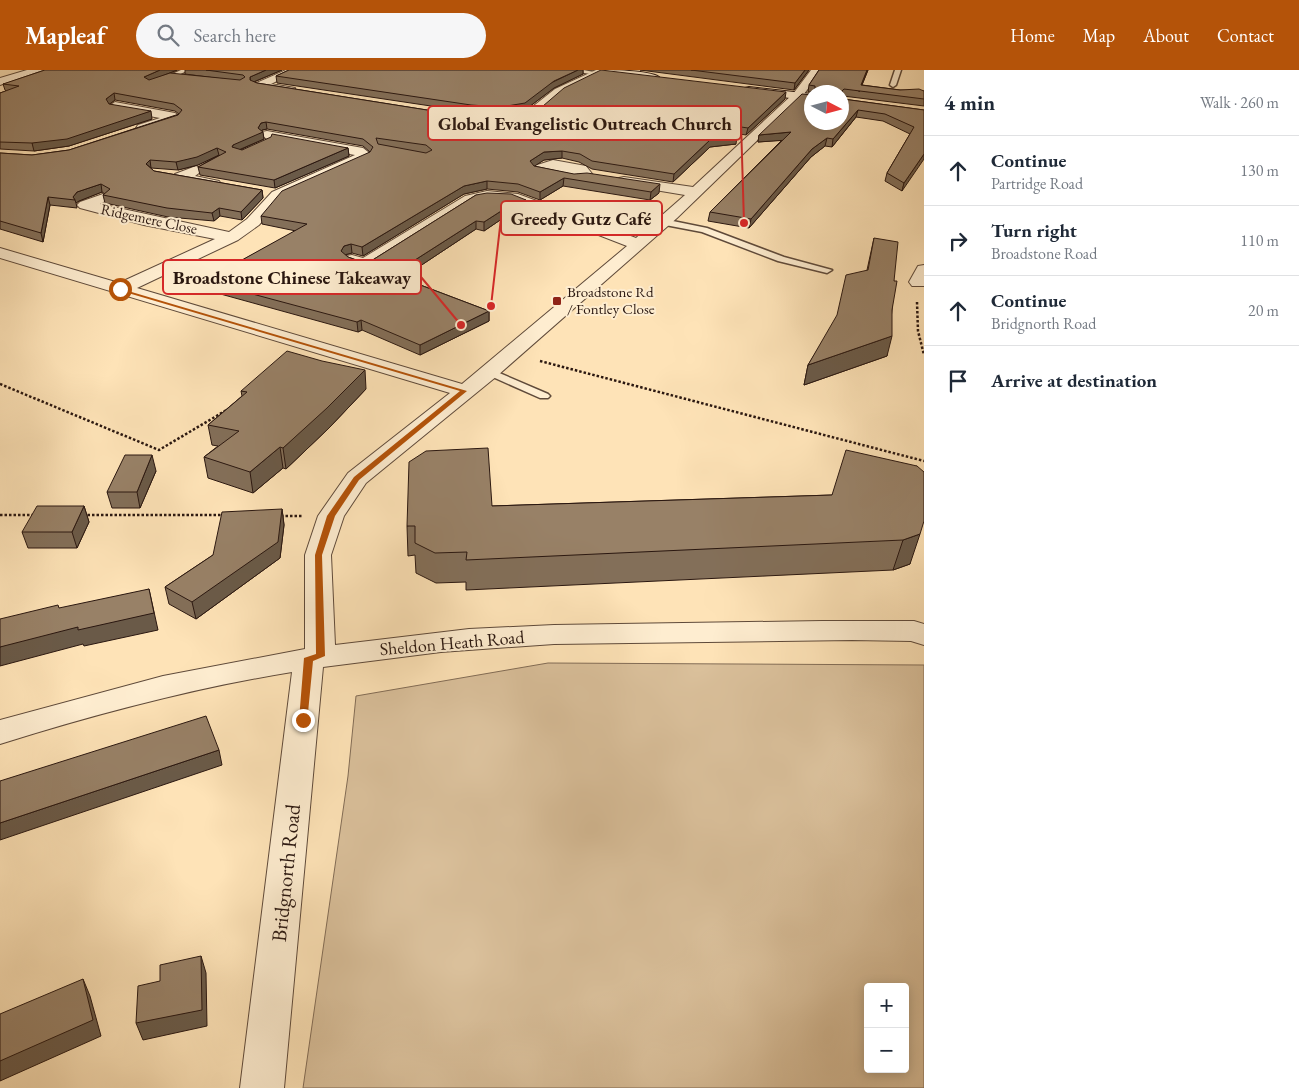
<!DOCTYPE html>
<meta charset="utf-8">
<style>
:root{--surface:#fff;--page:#f6f6f7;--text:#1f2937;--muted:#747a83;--line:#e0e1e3;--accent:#b45309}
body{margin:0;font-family:"EB Garamond",serif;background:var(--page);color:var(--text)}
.controls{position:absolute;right:15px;bottom:15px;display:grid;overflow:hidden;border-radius:5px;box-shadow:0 2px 12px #0003}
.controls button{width:45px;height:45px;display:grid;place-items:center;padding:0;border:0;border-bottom:1px solid var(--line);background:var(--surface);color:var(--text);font:25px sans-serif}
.compass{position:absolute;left:804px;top:15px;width:45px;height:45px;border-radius:50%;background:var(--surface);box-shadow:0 2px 12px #0003;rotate:96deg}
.stop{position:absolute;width:15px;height:15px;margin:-11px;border:4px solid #b45309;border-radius:50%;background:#fff}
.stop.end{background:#b45309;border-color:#fff;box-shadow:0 1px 5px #0008}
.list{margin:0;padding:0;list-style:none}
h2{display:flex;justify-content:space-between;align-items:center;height:65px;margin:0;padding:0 20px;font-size:21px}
h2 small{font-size:16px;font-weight:400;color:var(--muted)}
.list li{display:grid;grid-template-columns:32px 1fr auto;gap:15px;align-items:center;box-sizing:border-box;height:70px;padding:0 20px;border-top:1px solid var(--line)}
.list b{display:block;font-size:19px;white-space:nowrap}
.list p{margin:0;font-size:16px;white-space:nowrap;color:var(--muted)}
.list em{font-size:16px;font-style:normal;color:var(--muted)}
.icon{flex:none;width:28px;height:28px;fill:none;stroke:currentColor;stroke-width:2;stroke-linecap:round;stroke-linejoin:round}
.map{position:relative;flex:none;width:924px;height:1018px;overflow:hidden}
header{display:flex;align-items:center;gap:30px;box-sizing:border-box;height:70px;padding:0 25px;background:var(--accent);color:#fff}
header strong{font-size:24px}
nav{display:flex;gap:28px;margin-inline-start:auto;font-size:18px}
.search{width:350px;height:45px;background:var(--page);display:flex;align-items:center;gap:12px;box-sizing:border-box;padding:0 18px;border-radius:28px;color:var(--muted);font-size:19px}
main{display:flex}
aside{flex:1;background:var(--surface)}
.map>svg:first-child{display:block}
</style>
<header>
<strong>Mapleaf</strong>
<div class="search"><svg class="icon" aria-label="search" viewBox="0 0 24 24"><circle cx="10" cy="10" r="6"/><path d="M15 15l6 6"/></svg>Search here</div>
<nav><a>Home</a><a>Map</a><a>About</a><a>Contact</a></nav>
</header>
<main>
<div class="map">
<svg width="924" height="1018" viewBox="0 0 924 1018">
<rect width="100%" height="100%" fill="#fee3b7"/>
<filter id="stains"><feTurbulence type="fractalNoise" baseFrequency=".004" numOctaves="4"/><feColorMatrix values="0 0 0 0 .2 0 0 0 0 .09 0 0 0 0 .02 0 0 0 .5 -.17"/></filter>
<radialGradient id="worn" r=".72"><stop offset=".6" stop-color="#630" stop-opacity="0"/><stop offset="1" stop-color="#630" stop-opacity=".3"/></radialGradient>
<!-- green -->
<path fill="#dac09b" stroke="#826c56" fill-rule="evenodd" d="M548,593L924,595V1018H303L348,706L356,626ZM868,917H905V999H868Z"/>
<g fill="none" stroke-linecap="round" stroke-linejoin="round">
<defs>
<g id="lane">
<polygon points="181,0 189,0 178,5 187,7 187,9 168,6"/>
<polygon points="567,0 583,0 611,5 608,7"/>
<polygon points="895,0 901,0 896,15 893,17 890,15"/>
<polygon points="663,149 707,158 784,187 832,200 827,203 778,191 702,162 660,154 660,150"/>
<polygon points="490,299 548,324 550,326 548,328 540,328 486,304 484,302"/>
</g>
<g id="street">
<polygon points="27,0 43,0 0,15 0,8"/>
<polygon points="286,0 295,2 271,14 295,18 295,22 258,18 252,15"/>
<polygon points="596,0 610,0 563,23 534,48 497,54 491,50 497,46 526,42 555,19"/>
<path d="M811,0H822L801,28L677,148L497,306L366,413L344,446L331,485L335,575L469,559L554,555L822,551H914L924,554V575L911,571L852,570L554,574L441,582L323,597L284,1018H240L292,602C193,618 96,644 0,674V650L163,606L305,579V485L318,446L348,403L450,323L0,188V178L119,213L215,169L144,155L80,138L77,135L80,132L103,124L110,128L100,134L229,162L247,149L272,122L355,85L267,69L261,65L262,62L267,61L363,78L372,85L370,88L282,128L259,155L238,170L137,218L462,314L627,176L511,131L487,129L475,132L371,198C363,200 349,197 344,190L346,186L352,185L363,188L465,126L487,121L518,124L636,168L685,125L619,114L617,111L619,108L624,107L693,117L793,24Z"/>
<polygon points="115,32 175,43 181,47 179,50 142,62 136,58 138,55 160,48 111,39 109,36"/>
<polygon points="627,46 670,56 698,59 704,63 698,67 655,60 649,64 616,59 610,55 617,49"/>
<polygon points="553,90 586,96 593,105 586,109 577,103 579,106 577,109 572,110 534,102 532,99 534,96"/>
<polygon points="196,96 203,100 195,106 219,111 221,114 219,117 214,118 175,110 173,107 175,104"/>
<polygon points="924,195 924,216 912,216 909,212 918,196"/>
</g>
<g id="secondary">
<path d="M596,0C610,0 649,0 659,7L654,10L601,3Z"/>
<polygon points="749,17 812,24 812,31 745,22 745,18"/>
</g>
</defs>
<!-- lane casing -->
<use href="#lane" stroke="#5f4a3a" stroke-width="3"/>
<!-- street casing -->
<use href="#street" stroke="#5f4a3a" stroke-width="2"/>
<!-- secondary casing -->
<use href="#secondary" stroke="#2a1710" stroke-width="2"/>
<!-- path -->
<g stroke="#2a1710" stroke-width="2.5" stroke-dasharray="2.5 2" stroke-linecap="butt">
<polyline points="917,232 918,261 924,285"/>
<polyline points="540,291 924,391"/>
<polyline points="0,314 159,380 230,338"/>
<polyline points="0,445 34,445"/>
<polyline points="83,445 224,445"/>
<polyline points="281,446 302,446"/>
</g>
<!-- lane -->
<use href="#lane" fill="#feedd0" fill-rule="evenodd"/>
<!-- street -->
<use href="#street" fill="#feedd0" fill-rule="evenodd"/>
<!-- secondary -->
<use href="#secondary" fill="#feedd0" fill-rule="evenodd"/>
</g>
<!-- wall -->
<g fill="#836f59" stroke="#2a1710">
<polygon points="177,0 165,5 223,9 185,4 185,0 282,0 254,12 257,13 471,47 501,49 536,42 785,29 746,65 665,53 639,44 622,46 612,52 612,53 736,74 710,77 673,112 592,99 579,92 562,88 544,90 534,96 659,123 650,130 563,116 540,130 518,122 487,119 464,124 363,186 352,183 345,185 348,187 359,191 371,191 476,125 526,130 525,139 518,143 512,142 484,161 476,159 414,200 414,209 410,211 489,241 489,251 420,285 362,260 358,262 206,220 204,211 296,161 262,154 261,146 370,82 363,76 267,59 262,60 264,69 240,80 348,78 349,86 275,118 200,105 198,97 219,85 198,95 178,100 151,98 154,101 262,120 263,128 242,150 220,146 214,151 168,147 105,133 103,125 105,124 102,122 79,131 76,133 77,138 50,135 43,172 0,159 0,83 32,85 69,80 179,44 175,41 115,30 110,34 152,49 69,76 34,81 0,79 0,23 6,21 5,20 3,14"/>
<polygon points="289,0 583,0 583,4 554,18 525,40 501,44 471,42 277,13 276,6"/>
<polygon points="640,0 809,0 794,20"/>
<polygon points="819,0 868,0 862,15 900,20 924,21 924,36 843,26 843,29 924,40 902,121 885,111 887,103 910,64 883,51 856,47 832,77 825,76 811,87 749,158 708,151 710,142 782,70 758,72 759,65 812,52 842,22 808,22 809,15"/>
<polygon points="874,168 894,211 892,240 887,286 804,315 808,295 867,200"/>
<polygon points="366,319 329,358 286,399 283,398 253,423 208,408 204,387 218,376 212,375 208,355 242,326 241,321"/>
<polygon points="917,396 910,494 893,500 466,520 466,512 436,513 416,503 415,485 408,486 407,456 492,436 832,425"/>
<polygon points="156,401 140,438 112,438 107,422"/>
<polygon points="84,436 89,452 77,478 28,478 22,462"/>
<polygon points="282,439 284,455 280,488 196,549 169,534 165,517"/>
</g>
<!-- shaded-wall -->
<g fill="#6a5a48" stroke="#2a1710">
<polygon points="160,0 177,0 145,13 144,7"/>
<polygon points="266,0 282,0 251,13 251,17 250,7"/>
<polygon points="578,0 583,0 583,4 554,18 525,40 501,44 501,37"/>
<polygon points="805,0 809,0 794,20 795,13"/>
<polygon points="867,0 868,0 859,22 861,15"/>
<polygon points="786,22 785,29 746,65 748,58"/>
<polygon points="114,23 115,30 107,36 106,29"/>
<polygon points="640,37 639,44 622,46 609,53 610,46 622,39"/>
<polygon points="858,40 856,47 832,77 833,69"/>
<polygon points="151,41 152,49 69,76 34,81 32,73"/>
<polygon points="266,52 267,59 262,60 260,63 263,62 264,69 234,82 232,77 233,75 258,58 261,53"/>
<polygon points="791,62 789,70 758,72 759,65"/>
<polygon points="737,67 736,74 710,77 673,112 674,104 711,69"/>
<polygon points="827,68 825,76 811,87 749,158 751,149 812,79"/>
<polygon points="217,78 219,85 198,95 178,100 176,92"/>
<polygon points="348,78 349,86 275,118 274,110"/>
<polygon points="562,81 562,88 544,90 530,99 530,91 544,82"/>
<polygon points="924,84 924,89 902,121 904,113"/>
<polygon points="150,90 151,98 146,94"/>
<polygon points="564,108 563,116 540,130 540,122"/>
<polygon points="487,111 487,119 464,124 363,186 362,177 464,116"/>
<polygon points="101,114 102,122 79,131 76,133 75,130 73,127 77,122"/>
<polygon points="660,114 659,123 650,130 651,122"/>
<polygon points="262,120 263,128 242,150 241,142"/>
<polygon points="48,127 50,135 43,172 41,163"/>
<polygon points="526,130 525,139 518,143 518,135"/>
<polygon points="512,134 512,142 484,161 484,152"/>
<polygon points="219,138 220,146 214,151 212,143"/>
<polygon points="476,151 476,159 414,200 414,209 399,217 399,207 404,197"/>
<polygon points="351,174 352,183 344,185 341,181 344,176"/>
<polygon points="489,241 489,251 420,285 420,275"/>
<polygon points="361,250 362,260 358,262 357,252"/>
<polygon points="892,266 887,286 804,315 808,295"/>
<polygon points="365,300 366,319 329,358 286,399 283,378"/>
<polygon points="280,377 283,398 253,423 250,402"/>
<polygon points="152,385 156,401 140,438 137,422"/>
<polygon points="84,436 89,452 77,478 72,462"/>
<polygon points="282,439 284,455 280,488 196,549 192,532"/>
<polygon points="920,464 910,494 893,500 903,470"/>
<polygon points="149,519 158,560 84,576 83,574 0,596 0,577"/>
<polygon points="219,680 222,695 0,770 0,753"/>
<polygon points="201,886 206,903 207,956 143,970 136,953"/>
<polygon points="83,909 90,926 101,966 0,1011 0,991"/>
</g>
<!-- building -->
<g fill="#988167" stroke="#2a1710" fill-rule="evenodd">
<path d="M45,0H160L144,7L149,10L170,3L240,10L245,7L243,5L206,0H266L250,7V10L257,13L471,47L501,49L536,42L564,18L601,0L786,22L748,58L666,46L640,37L622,39L610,46L612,53L645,58L663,56L737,67L711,69L674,104L592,91L580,84L562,81L544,82L530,91L534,96L574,104L587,103L660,114L651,122L564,108L540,122L518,114L487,111L464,116L362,177L351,174L344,176L341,181L348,187L359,191H371L476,125L487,123L511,124L526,130L518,135L512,134L484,152L476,151L404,197L414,200L399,207L489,241L420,275L361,250L357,252L204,211L307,154L261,146L282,121L370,82L373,77L363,69L266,52L261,53L258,58L263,62L233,75L232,77L242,80L271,67L272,64L348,78L274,110L198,97L226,82L217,78L197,87L176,92L150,90L146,94L154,101L262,120L241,142L219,138L212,143L167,138L103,125L110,119L101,114L77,122L73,127L75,130L48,127L41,163L0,151V83L32,85L69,80L178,45L182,40L174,34L114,23L106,29L109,34L151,41L67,69L32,73L0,72V23L19,16L3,14ZM376,68L426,75L432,80L426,83L378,74Z"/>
<polygon points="289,0 578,0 554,11 525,33 501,37 471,35 276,6"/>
<polygon points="691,0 805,0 795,13"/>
<polygon points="819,0 867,0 861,15 900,20 919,19 924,21 924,29 844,19 842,21 843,29 924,40 924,84 904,113 887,103 914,57 885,44 858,40 833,69 827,68 812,79 751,149 710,142 791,62 759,65 802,24 812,25 812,52 842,52 842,22 815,22 815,16 809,15"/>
<polygon points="874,168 898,172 894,211 897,211 892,240 892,266 808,295 837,245 846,205 868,200"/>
<polygon points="287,281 322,291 365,300 327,338 283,378 280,377 250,402 204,387 239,361 208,355 247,322 241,321"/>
<polygon points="488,378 492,436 832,425 846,380 917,396 924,402 924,451 920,464 903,470 466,490 467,482 435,483 415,473 415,456 407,456 409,392 426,381"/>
<polygon points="125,385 152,385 137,422 107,422"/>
<polygon points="37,436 84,436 72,462 22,462"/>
<polygon points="282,439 278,472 192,532 165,517 213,485 222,442"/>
<polygon points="149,519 154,543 78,560 78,557 0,577 0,549 58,535 59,538"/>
<polygon points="206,646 219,680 0,753 0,711"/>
<polygon points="201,886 202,940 136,953 138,916 160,911 160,895"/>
<polygon points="83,909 93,950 0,991 0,944"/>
</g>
<!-- route -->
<polygon fill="#b45309" points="118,218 467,321 359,410 335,446 322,485 325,586 313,591 307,653 303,654 299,650 304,588 316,584 315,485 327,446 354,407 460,321 118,220"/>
<!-- markers -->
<rect fill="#8f2418" stroke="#feedd0" stroke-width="2" x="552" y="226" width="10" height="10" rx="2.5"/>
<g text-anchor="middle" stroke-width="4" stroke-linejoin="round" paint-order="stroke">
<!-- far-street labels -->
<g font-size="15" fill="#2a1710" stroke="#feedd0">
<text transform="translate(149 149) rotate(12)" y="5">Ridgemere Close</text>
</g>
<!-- far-poi labels -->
<g font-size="15" fill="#2a1710" stroke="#feedd0" text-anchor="start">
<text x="567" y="227">Broadstone Rd<tspan x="567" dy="17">/ Fontley Close</tspan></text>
</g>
<!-- street labels -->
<g font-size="18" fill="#2a1710" stroke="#feedd0">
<text transform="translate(452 573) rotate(-5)" y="6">Sheldon Heath Road</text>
</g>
<!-- near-street labels -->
<g font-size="21" fill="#2a1710" stroke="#feedd0">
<text transform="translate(286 803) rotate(-84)" y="7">Bridgnorth Road</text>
</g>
</g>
<!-- callouts -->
<path fill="none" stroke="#d62828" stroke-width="2" d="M744 153L741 53M491 236L501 148M461 255L421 207"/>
<g fill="#d62828" stroke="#feedd0" stroke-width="2">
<circle cx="744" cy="153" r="5"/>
<circle cx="491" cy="236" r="5"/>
<circle cx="461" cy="255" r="5"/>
</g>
<g fill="#feedd0" stroke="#d62828" stroke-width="2">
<rect x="428" y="36" width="313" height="34" rx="5"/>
<rect x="501" y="131" width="161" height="34" rx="5"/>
<rect x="163" y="190" width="258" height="34" rx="5"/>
</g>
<g font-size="19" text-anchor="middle" font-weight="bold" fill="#2a1710">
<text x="585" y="60">Global Evangelistic Outreach Church</text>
<text x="581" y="155">Greedy Gutz Café</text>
<text x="292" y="214">Broadstone Chinese Takeaway</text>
</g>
<rect width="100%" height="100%" filter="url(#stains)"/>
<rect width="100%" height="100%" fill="url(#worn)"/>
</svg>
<div class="controls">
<button>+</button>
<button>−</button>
</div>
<svg class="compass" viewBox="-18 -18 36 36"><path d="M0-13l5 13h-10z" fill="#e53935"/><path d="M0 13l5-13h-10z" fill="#747a83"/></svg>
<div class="stop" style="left:120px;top:219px"></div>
<div class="stop end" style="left:303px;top:650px"></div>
</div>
<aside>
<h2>4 min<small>Walk · 260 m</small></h2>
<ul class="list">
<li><svg class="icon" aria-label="ahead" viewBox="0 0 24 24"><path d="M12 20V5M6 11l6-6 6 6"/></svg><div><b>Continue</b><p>Partridge Road</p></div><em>130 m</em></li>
<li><svg class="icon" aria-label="right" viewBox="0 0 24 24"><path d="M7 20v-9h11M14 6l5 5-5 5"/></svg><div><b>Turn right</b><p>Broadstone Road</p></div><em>110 m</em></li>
<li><svg class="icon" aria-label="ahead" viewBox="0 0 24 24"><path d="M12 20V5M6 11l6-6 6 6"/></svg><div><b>Continue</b><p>Bridgnorth Road</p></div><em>20 m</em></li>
<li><svg class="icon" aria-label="arrive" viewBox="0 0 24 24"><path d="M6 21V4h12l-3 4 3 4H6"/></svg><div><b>Arrive at destination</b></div></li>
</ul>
</aside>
</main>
